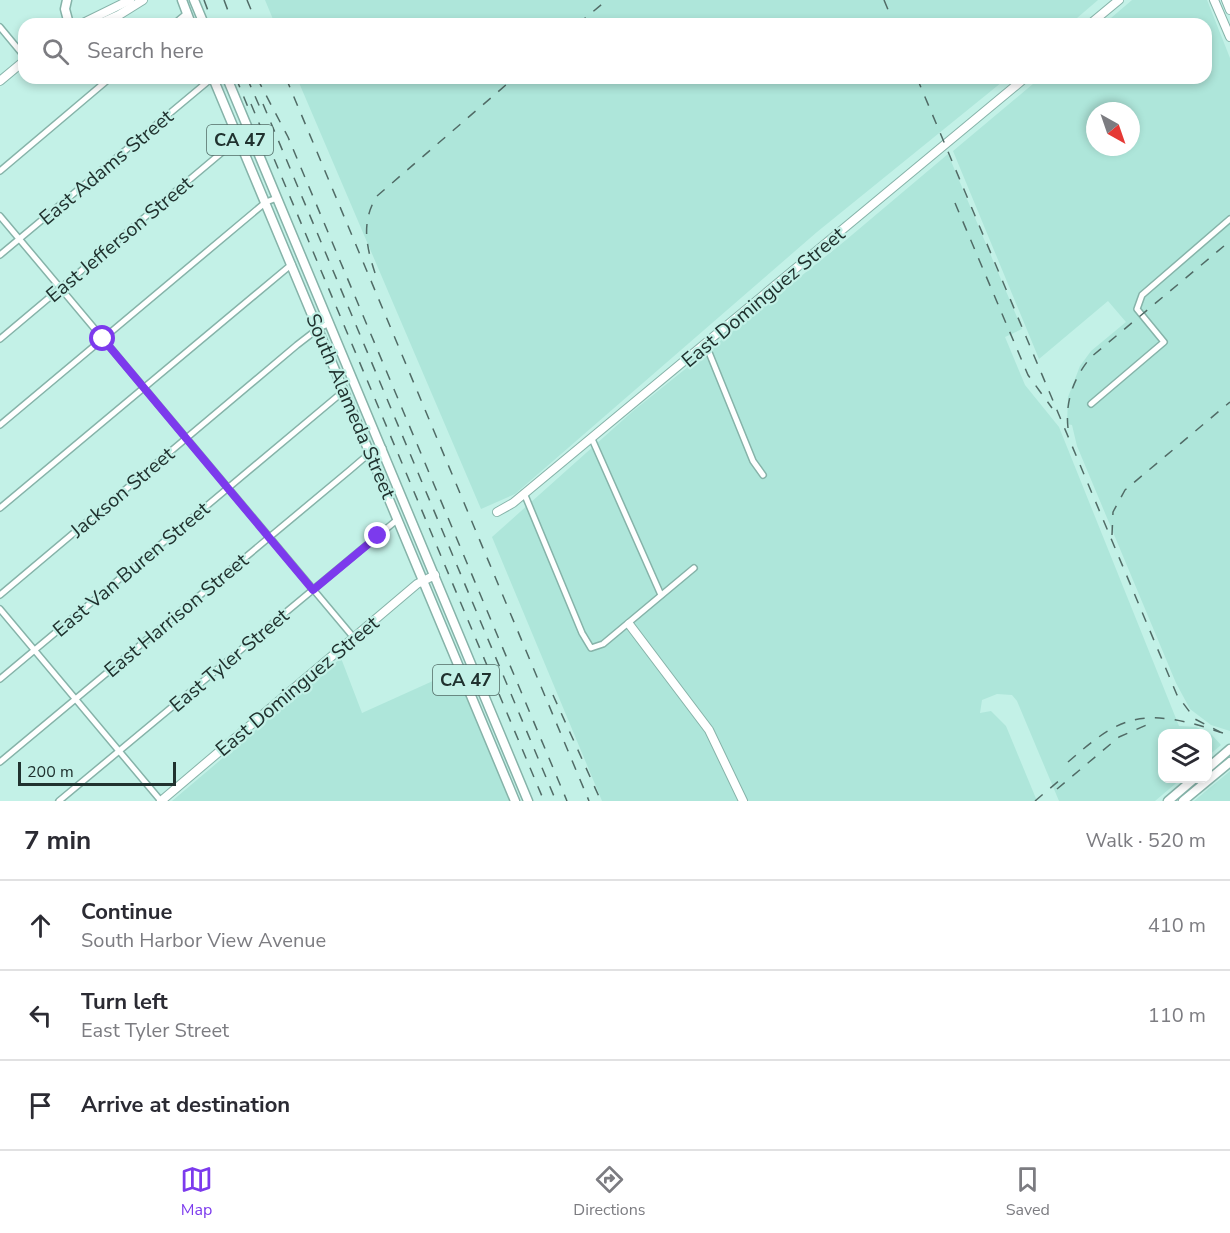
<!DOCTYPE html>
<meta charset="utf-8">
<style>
:root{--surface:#fff;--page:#f7f7f7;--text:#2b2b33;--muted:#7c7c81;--line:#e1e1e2;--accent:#7c3aed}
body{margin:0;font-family:"Nunito Sans",sans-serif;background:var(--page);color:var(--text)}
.controls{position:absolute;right:18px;bottom:18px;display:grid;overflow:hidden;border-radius:12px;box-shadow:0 3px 9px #0003}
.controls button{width:54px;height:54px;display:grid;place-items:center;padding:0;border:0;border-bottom:2px solid var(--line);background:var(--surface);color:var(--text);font:30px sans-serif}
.compass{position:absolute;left:1086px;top:102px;width:54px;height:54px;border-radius:50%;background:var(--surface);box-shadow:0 3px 9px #0003;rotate:140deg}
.scale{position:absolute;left:18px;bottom:15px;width:158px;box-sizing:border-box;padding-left:6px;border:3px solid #20322f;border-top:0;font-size:16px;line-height:21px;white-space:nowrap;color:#20322f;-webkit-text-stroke:4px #c3f1e7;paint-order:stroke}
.stop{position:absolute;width:18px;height:18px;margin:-14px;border:4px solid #7c3aed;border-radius:50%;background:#fff}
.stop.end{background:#7c3aed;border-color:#fff;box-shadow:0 2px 6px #0008}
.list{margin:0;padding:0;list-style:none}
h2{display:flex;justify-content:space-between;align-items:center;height:78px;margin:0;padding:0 24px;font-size:26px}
h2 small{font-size:20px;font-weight:400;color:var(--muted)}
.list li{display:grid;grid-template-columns:39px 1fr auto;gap:18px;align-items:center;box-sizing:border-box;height:90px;padding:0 24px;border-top:2px solid var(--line)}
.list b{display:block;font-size:22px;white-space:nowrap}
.list p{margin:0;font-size:20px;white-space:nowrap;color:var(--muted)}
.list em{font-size:20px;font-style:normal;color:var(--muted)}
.icon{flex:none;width:33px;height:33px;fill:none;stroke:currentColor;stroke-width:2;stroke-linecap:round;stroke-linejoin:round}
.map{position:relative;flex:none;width:1230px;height:801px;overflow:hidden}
.search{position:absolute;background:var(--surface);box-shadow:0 3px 9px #0003;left:18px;right:18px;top:18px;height:66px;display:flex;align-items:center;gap:15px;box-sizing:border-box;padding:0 21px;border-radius:18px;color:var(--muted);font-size:22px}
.sheet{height:348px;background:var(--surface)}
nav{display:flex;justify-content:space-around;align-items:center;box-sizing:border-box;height:84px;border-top:2px solid var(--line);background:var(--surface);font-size:16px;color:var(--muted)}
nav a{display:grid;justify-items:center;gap:3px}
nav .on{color:var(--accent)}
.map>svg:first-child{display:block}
</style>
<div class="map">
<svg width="1230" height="801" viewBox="0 0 1230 801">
<rect width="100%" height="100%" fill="#c3f1e7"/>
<!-- built -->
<g fill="#aee6da" fill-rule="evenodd">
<polygon points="265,0 1098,0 1070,24 275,24"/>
<path d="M1132,0H1207L1230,58V731L1211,725L1190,709L1176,683L1077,446L1072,425L1067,424L1068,397L1080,366L1091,351L1126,322L1108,301L1039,359L953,151L1040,78H1206V24H1104ZM1095,111H1131V147H1095Z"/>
<polygon points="297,78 1007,78 817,232 515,494 481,509"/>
<polygon points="948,154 1022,329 1005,337 1025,385 1059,427 1179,726 1196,727 1211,734 1221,745 1208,756 1208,734 1162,734 1162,778 1181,779 1155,801 1059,801 1017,701 1012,695 997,694 982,700 980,713 991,711 1006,726 1037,801 602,801 492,537 633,411 846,240"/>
<polygon points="341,658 362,713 455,671 510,801 172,801"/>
<polygon points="1230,771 1230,801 1194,801"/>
</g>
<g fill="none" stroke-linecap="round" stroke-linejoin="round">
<defs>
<g id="street">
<polyline points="174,24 186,14"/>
<polyline points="0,27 24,56"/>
<polyline points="0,171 110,78"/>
<polyline points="0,216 354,638"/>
<polyline points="0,255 212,78"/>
<polyline points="0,339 239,138"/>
<polyline points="706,345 753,461 763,475"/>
<polyline points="1091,404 1164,342 1137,309 1142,295 1230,219"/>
<polyline points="0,425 266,202 277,198"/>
<polyline points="592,439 661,595"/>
<polyline points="524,493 582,633 591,648 603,644 694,568"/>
<polyline points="0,508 292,264"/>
<polyline points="0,595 297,345 319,328 330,323"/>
<polyline points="0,609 161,801"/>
<polyline points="0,679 345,390"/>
<polyline points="0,762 350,470 371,452 383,448"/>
<polyline points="59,801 398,519"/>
</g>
<g id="secondary">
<polyline points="1214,0 1230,37"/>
<polyline points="1226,0 1230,10"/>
<polyline points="81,24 130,0"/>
<polyline points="99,24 119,15 143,0"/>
<polyline points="1090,24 1119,0"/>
<polyline points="0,81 24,61"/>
<polyline points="497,512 513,503 1025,78"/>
<polyline points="629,624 709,730 743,801"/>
<polyline points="161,801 417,584 435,575"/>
</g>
<g id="primary">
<polyline points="67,0 65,9 69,24"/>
<polyline points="182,0 191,24"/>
<polyline points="194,0 204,24"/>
<polyline points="213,78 515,801"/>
<polyline points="227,78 528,801"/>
<polyline points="1208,768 1230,749"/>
<polyline points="1168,801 1195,778"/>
<polyline points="1183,801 1230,762"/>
</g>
</defs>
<!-- street casing -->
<use href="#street" stroke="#86b3a9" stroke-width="8"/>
<!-- secondary casing -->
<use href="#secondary" stroke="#86b3a9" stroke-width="10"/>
<!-- primary casing -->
<use href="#primary" stroke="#86b3a9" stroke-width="11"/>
<!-- street -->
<use href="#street" stroke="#fff" stroke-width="5"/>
<!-- secondary -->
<use href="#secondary" stroke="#fff" stroke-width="8"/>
<!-- primary -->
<use href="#primary" stroke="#fff" stroke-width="8"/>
<!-- rail -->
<g stroke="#516b66" stroke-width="1.5" stroke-dasharray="10 10" stroke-linecap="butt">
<polyline points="204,0 213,24"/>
<polyline points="224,0 233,24"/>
<polyline points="247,0 257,24"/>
<polyline points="884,0 894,24"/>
<polyline points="578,24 607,0"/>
<polyline points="236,78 250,112"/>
<polyline points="247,78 262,112"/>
<polyline points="257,78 288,137 567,801"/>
<polyline points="286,78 589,801"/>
<polyline points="917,78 1177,695 1195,719 1220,732"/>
<polyline points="251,104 544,801"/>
<polyline points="263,104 556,801"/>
<polyline points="955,203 1028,375 1052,408"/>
<path d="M375,273C366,246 361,221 377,196L514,78"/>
<path d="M1068,428C1065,401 1074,377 1091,357L1230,241"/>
<polyline points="1112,535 1113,512 1125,490 1230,402"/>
<polyline points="553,695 601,801"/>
<path d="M1068,762C1112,724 1133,708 1194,724C1206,727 1218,732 1230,735"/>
<polyline points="1057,789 1119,737 1151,723"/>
<polyline points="1035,801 1061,779"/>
</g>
</g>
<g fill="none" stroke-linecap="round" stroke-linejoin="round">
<!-- route -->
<polyline stroke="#7c3aed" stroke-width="8" points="103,339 313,590 378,536"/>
</g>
<g text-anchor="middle" stroke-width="4.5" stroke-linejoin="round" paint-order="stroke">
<!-- shield labels -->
<g fill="#c3f1e7" stroke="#516b66" stroke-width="1.5">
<rect x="207" y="125" width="66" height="30" rx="4.5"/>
<rect x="433" y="665" width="66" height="30" rx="4.5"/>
</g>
<g font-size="18" font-weight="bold" fill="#20322f">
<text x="240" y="146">CA 47</text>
<text x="466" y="686">CA 47</text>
</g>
<!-- street labels -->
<g font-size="20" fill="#20322f" stroke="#c3f1e7">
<text transform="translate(106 167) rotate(-40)" y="7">East Adams Street</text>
<text transform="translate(119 239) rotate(-40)" y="7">East Jefferson Street</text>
<text transform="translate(763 297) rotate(-40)" y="7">East Dominguez Street</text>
<text transform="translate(351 406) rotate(67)" y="7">South Alameda Street</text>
<text transform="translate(122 492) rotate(-40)" y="7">Jackson Street</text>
<text transform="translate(131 569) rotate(-40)" y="7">East Van Buren Street</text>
<text transform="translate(176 615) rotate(-40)" y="7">East Harrison Street</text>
<text transform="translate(229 660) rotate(-40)" y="7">East Tyler Street</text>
<text transform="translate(297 686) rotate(-40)" y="7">East Dominguez Street</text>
</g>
</g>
</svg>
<div class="controls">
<button><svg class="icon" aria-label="layers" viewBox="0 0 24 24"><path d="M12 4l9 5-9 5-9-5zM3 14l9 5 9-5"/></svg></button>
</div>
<svg class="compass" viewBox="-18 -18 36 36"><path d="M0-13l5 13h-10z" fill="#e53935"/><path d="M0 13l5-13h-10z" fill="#7c7c81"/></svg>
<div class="scale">200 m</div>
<div class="stop" style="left:103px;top:339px"></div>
<div class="stop end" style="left:378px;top:536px"></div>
<div class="search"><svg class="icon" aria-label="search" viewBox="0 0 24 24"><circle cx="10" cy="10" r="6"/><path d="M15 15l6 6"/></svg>Search here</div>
</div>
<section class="sheet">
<h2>7 min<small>Walk · 520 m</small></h2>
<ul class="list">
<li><svg class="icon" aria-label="ahead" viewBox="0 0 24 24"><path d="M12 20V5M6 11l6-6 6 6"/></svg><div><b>Continue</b><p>South Harbor View Avenue</p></div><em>410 m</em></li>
<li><svg class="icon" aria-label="left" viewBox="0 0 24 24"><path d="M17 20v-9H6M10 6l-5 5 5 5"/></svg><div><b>Turn left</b><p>East Tyler Street</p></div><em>110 m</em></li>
<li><svg class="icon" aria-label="arrive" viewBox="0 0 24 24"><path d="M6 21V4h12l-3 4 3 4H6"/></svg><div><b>Arrive at destination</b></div></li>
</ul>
</section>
<nav>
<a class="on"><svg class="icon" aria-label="map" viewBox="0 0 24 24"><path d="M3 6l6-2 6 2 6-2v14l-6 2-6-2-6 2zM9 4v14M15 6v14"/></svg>Map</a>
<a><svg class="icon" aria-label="directions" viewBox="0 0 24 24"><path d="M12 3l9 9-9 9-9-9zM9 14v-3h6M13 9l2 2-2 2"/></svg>Directions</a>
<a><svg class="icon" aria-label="saved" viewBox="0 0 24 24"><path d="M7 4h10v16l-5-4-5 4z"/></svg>Saved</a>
</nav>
